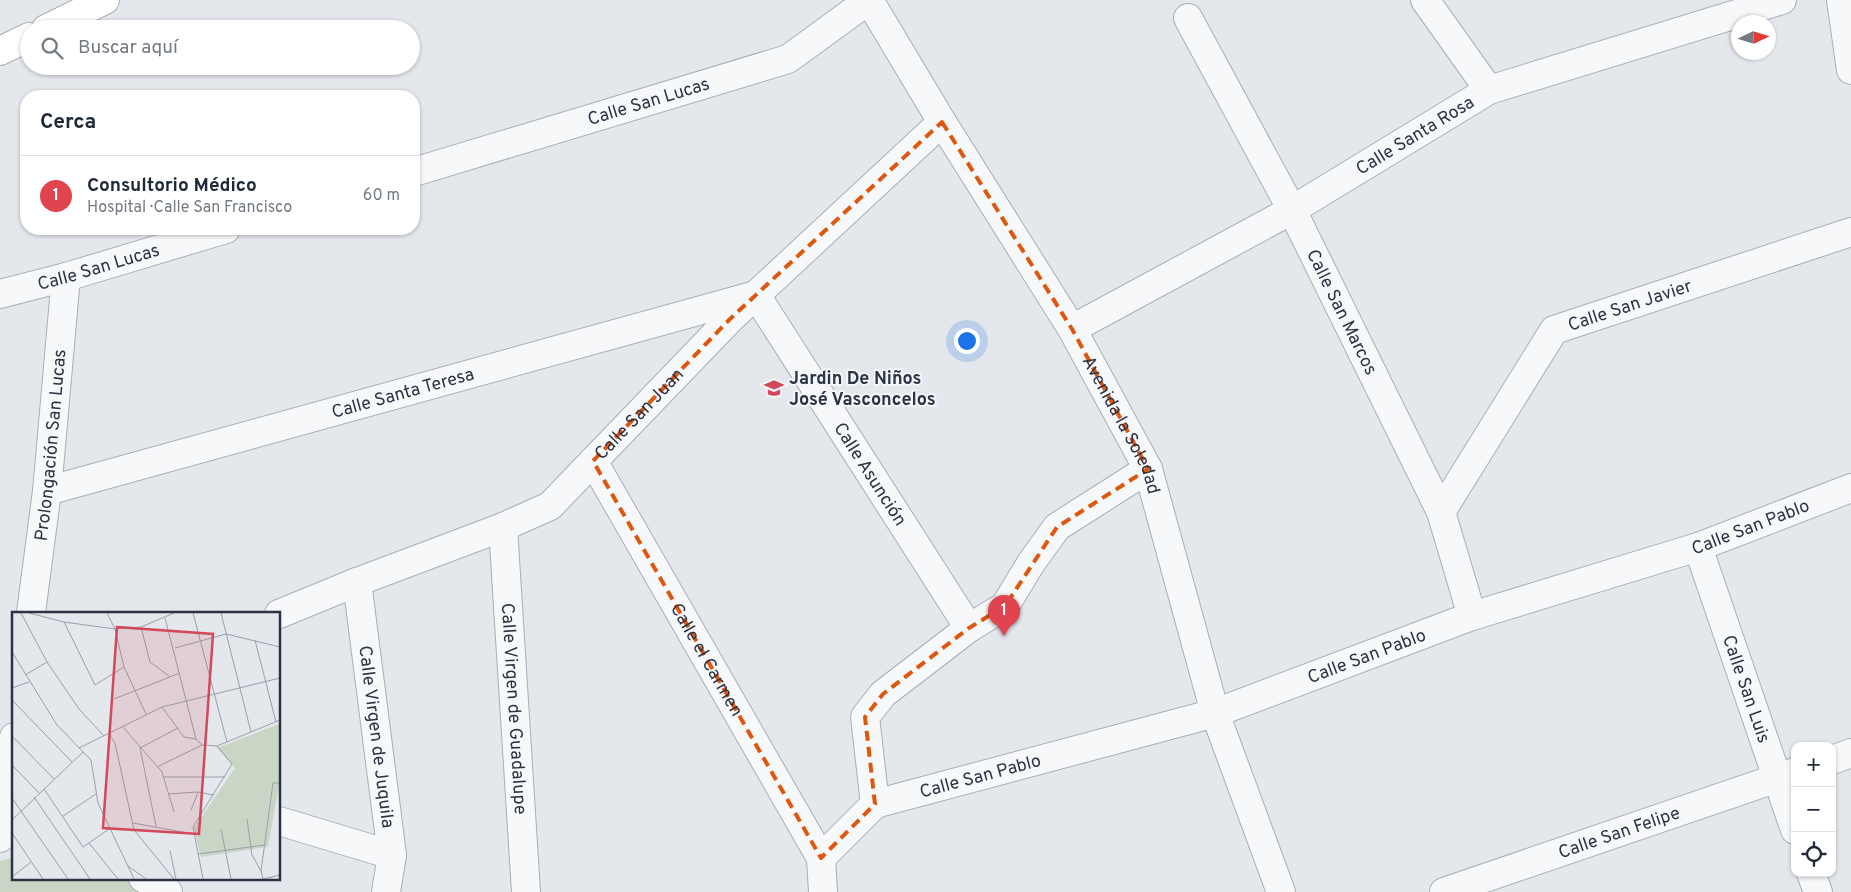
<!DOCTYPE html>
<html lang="es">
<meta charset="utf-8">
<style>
:root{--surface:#fff;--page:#f6f6f7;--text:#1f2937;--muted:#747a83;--line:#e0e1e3;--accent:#d1495b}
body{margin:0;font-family:Overpass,sans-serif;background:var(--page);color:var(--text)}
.controls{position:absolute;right:15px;bottom:15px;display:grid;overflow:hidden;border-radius:10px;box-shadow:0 1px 4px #0004}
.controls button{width:45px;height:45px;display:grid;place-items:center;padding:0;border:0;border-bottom:1px solid var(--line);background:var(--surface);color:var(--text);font:25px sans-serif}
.compass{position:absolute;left:1731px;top:15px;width:45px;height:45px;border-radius:50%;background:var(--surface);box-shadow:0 1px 4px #0004;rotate:86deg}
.you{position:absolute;left:966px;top:340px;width:18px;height:18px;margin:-12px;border:4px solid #fff;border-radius:50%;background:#1a73e8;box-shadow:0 0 0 8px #1a73e833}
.badge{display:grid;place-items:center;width:32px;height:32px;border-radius:50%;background:var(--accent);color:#fff;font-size:16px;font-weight:700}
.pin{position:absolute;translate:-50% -41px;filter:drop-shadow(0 1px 2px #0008)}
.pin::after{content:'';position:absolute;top:26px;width:18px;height:15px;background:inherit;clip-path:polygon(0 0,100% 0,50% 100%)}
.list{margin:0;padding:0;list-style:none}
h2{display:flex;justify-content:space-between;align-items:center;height:65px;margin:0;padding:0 20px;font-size:21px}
h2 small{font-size:16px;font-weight:400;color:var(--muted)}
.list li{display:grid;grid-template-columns:32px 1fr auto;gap:15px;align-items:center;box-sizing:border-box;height:80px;padding:0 20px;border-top:1px solid var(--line)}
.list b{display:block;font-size:19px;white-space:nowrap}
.list p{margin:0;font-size:16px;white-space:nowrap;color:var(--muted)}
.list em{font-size:16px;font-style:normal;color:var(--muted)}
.icon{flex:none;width:28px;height:28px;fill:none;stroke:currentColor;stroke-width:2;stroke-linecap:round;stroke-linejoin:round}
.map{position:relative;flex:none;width:1851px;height:892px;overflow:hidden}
.search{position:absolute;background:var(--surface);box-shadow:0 1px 4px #0004;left:20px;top:20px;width:400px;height:55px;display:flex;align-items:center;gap:12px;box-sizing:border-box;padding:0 18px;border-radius:28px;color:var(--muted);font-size:19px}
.panel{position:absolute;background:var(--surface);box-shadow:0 1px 4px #0004;left:20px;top:90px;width:400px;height:145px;border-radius:20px}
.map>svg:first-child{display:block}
</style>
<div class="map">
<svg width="1851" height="892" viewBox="0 0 1851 892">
<rect width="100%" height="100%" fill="#e4e7ec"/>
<!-- green -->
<polygon fill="#c9d6c5" points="14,857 14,878 122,878 146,892 0,892 0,861"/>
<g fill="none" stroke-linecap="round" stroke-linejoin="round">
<defs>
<g id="minor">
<polyline points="1425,0 1489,90"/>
<polyline points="1841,0 1851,70"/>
<path id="s1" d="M1188,18L1292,210L1441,512L1472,616"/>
<path id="s2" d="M414,172L788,59L869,0"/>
<path id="s3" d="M0,294L66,277L226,229"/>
<path id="s4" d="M1072,329L1292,210L1489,90L1782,0"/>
<path id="s5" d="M593,461L821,858"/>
<path id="s6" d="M47,491L756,295L969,628"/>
<path id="s7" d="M1441,512L1554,330L1851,232"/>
<path id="s8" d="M503,527L526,892"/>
<path id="s9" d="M1698,547L1795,830"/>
<path id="s10" d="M357,582L392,855L386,892"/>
<path id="s11" d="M31,613L47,491L66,277"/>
<path id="s12" d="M279,614L357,582L503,527L550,506L730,319L942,122"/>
<polyline points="1832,760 1851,753"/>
<path id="s13" d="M875,804L1215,713L1472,616L1698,547L1851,488"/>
<polyline points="279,821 392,855"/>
<polyline points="0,838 14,737"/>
<polyline points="1811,873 1818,892"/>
<polyline points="143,878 168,892"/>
<polyline points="823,892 821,858 875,804 865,717 883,694 969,628 1005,606 1031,563 1057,527 1148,469"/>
<path id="s14" d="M1444,892L1795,772"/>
</g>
<g id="tertiary">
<path id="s15" d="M869,0L942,122L1072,329L1148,469L1215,713L1281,892"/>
</g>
<g id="secondary">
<polyline points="46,29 105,0"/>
<polyline points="0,51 29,37"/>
</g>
</defs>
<!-- minor casing -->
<use href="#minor" stroke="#a9aeb7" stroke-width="30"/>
<!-- tertiary casing -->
<use href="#tertiary" stroke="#a9aeb7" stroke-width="30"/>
<!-- secondary casing -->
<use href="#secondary" stroke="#a9aeb7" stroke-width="30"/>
<!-- minor -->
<use href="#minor" stroke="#f7f8fa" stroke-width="28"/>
<!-- tertiary -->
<use href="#tertiary" stroke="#f7f8fa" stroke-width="28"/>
<!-- secondary -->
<use href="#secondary" stroke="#fff" stroke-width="28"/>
</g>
<!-- marked area -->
<path fill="none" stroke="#df570f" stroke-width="4" stroke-dasharray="10 6" stroke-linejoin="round" d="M942,122L1072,329L1148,469L1057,527L1005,606L969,628L883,694L865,717L875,804L821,858L593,461L730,319Z"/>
<!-- icons -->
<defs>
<symbol id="school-bare" viewBox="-9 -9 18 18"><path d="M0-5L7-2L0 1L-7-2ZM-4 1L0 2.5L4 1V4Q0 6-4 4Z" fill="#d1495b" stroke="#f4f6f9" stroke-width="2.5" paint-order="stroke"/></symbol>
</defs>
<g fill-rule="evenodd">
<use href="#school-bare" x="760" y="374" width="28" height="28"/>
</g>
<g text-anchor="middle" stroke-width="4" stroke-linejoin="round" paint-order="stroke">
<!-- street labels -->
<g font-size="18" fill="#2b3445" stroke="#f4f6f9">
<text dy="6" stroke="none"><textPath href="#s2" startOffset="245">Calle San Lucas</textPath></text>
<text dy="6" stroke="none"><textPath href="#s4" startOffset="394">Calle Santa Rosa</textPath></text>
<text dy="6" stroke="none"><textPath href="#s3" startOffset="102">Calle San Lucas</textPath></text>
<text dy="6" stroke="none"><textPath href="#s7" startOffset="294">Calle San Javier</textPath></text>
<text dy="6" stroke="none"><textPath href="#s1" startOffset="332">Calle San Marcos</textPath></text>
<text dy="6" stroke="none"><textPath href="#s6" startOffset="369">Calle Santa Teresa</textPath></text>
<text dy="6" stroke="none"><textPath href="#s12" startOffset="420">Calle San Juan</textPath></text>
<text dy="6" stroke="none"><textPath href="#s15" startOffset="495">Avenida la Soledad</textPath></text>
<text dy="6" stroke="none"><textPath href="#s11" startOffset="169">Prolongación San Lucas</textPath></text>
<text dy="6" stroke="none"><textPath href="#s6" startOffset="948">Calle Asunción</textPath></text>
<text dy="6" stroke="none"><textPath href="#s13" startOffset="919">Calle San Pablo</textPath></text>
<text dy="6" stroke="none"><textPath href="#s13" startOffset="514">Calle San Pablo</textPath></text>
<text dy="6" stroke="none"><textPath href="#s5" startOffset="229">Calle el Carmen</textPath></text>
<text dy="6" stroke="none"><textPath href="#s9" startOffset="150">Calle San Luis</textPath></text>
<text dy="6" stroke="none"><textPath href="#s8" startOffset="182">Calle Virgen de Guadalupe</textPath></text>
<text dy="6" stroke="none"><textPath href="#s10" startOffset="156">Calle Virgen de Juquila</textPath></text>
<text dy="6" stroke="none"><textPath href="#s13" startOffset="109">Calle San Pablo</textPath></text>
<text dy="6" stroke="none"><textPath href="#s14" startOffset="185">Calle San Felipe</textPath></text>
</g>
<!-- poi labels -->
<g font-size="18" font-weight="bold" fill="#2b3445" stroke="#f4f6f9" text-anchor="start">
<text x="789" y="384">Jardin De Niños<tspan x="789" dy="21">José Vasconcelos</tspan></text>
</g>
</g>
<!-- overview -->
<g transform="translate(12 612)">
<rect width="268" height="268" fill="#e4e7ec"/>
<path d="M267,112V173L256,235L189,245L182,216L223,156L205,136Z" fill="#c9d6c5"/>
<path fill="none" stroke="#9a9fa9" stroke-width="1" d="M9,1L35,50L67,97L92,124M17,1L52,10L103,17L129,15L162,1M95,1L103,17L112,55L134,102M181,1L215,130M209,1L239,120M153,6L184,127M52,10L83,73L112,55M129,15L138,50L157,64M243,28L264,110M163,36L214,22L268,35M0,40L45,113L79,148L86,191L122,267M13,63L35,50M0,76L17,70M102,87L168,61M0,88L60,150M150,95L172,125L184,127L190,133L205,134L268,108M111,115L150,160L162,200M97,122L103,131L122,218L162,267M0,124L42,167M67,136L150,95L268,66M0,153L27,181M145,155L190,133M151,165H213M268,171H261L249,259L251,267L268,263M32,177L71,235L97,217M156,182L186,180L202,183M22,185L78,267M0,186L56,267M179,198L186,180M51,204L84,182M235,207L240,243L249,259M0,208L71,140M121,211L181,222M144,214L128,136L166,116M209,217L219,267M0,221L31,267M77,231L106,267M158,239L164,267M186,242L253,233M116,254L134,267M0,265L19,250M191,267L181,215L220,152L205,134"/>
<path fill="#d1495b" fill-opacity="0.15" stroke="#d1495b" stroke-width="2.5" d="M105,15L201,22L187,222L91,216Z"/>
<rect width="268" height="268" fill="none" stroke="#2b3445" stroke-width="2.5"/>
</g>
</svg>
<div class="controls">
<button>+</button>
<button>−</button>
<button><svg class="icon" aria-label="locate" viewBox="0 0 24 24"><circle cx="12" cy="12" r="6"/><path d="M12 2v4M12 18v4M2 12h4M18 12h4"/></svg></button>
</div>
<svg class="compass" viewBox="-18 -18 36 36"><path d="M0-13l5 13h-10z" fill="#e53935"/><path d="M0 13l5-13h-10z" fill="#747a83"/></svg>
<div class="you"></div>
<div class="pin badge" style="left:1004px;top:636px;background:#e0444e">1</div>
<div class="search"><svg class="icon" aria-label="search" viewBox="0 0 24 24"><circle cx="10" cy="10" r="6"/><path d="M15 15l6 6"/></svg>Buscar aquí</div>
<section class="panel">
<h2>Cerca<small></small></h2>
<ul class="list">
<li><span class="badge" style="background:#e0444e">1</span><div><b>Consultorio Médico</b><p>Hospital · Calle San Francisco</p></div><em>60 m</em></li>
</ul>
</section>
</div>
